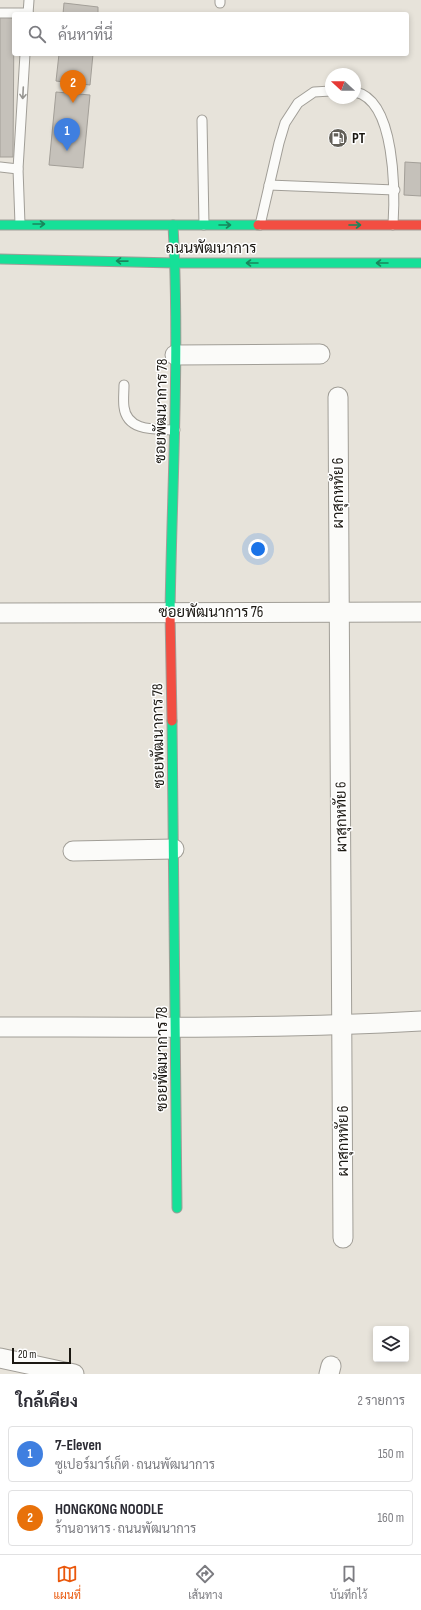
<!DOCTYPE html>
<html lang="th">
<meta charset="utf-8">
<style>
:root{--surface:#fff;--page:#f2f2f3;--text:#2b2b33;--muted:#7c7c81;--line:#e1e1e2;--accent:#ea580c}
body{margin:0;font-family:"Sofia Sans Condensed",Sarabun,sans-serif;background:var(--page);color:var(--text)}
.controls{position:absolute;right:12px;bottom:12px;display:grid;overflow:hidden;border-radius:4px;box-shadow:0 2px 6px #0003}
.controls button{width:36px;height:36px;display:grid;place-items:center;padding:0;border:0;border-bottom:1px solid var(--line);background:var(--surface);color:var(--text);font:20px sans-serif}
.compass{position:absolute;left:325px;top:68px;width:36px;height:36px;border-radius:50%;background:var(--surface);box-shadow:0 2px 6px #0003;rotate:291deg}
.scale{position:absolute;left:12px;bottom:10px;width:59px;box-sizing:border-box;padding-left:4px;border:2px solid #1b1812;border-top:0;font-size:11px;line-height:14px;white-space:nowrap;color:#1b1812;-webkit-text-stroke:3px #fff;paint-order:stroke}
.you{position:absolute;left:258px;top:549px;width:14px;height:14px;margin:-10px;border:3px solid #fff;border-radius:50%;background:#1a73e8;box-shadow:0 0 0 6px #1a73e833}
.badge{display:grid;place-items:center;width:26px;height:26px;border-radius:50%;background:var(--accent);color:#fff;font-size:13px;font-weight:700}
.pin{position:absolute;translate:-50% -33px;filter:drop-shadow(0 1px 2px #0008)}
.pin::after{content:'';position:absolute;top:21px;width:14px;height:12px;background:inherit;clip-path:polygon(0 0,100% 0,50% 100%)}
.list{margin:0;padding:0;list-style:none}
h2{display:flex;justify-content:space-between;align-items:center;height:52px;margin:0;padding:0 16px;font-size:17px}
h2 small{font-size:13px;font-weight:400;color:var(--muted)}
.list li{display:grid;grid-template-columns:26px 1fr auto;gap:12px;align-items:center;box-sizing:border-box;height:56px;margin:0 8px 8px;padding:0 8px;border:1px solid var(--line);border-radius:4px}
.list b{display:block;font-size:15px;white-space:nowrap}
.list p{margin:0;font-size:13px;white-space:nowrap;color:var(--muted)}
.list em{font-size:13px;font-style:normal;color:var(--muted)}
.icon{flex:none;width:22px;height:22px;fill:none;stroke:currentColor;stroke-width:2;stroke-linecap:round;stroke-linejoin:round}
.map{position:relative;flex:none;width:421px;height:1374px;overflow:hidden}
.search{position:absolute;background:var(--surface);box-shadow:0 2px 6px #0003;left:12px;right:12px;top:12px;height:44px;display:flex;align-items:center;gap:10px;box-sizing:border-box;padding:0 14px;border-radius:4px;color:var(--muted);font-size:15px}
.sheet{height:180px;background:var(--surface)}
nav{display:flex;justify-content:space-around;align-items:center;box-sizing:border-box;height:56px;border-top:1px solid var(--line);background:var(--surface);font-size:11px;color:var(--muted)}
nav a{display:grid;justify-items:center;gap:2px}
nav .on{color:var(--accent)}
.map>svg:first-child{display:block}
</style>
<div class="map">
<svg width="421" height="1374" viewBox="0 0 421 1374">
<rect width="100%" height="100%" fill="#e7e3da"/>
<!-- building -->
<g fill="#c5c1ba" stroke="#a39f98">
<polygon points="64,3 98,7 98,14 63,14"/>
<polygon points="0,17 14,18 13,157 0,157"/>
<polygon points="59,54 93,54 90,85 56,81"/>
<polygon points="56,92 90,95 83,168 49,165"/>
<polygon points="405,162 421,163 421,196 404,195"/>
</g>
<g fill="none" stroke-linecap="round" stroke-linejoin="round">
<defs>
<g id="lane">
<polyline points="220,3 220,0"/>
<polyline points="0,13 28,13"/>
<polyline points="28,14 29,0"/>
<path d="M355,92C396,100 395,193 393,225"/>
<polyline points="202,120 204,225"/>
<polyline points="0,167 18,169"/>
<polyline points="269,185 395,190"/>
<polyline points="20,224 18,169 25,54"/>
<polyline points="260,225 279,143 285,123 298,103 314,92 331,91"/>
<path d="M124,385C124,392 123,400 124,407C127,432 156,429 175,430"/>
</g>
<g id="street">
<polyline points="175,355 320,354"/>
<polyline points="338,397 343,1238"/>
<polyline points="0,613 421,612"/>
<polyline points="73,851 174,849"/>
<path d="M0,1027C140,1027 281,1029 421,1021"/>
<polyline points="0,1358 74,1374"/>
<polyline points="329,1374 331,1366"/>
</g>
<g id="fast">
<polyline points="0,225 258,225"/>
<polyline points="0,259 175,263 421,263"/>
<path d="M170,613C172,483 180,354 173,225"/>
<polyline points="172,721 177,1208"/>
</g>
<g id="jam">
<polyline points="258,225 421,225"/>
<polyline points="170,613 172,721"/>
</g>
</defs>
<!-- lane casing -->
<use href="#lane" stroke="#a19e97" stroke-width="11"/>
<!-- street casing -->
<use href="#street" stroke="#a19e97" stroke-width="21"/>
<!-- fast casing -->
<use href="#fast" stroke="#a19e97" stroke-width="11"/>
<!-- jam casing -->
<use href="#jam" stroke="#a19e97" stroke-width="11"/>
<!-- lane -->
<use href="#lane" stroke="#fbfbf9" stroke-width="9"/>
<!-- street -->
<use href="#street" stroke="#fbfbf9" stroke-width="19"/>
<!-- fast -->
<use href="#fast" stroke="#16e098" stroke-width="9"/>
<!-- jam -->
<use href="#jam" stroke="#f24e42" stroke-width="9"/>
</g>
<!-- one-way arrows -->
<defs><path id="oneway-shaft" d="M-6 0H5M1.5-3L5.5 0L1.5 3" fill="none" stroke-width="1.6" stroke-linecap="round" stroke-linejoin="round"/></defs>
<use stroke="#969591" href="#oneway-shaft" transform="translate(23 93) rotate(93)"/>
<g stroke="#18865c">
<use href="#oneway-shaft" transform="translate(39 224)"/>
<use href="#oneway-shaft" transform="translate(225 225)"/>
<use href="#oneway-shaft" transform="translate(355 225)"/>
<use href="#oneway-shaft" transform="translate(122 261) rotate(-179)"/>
<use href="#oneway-shaft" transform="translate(252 263) rotate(-180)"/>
<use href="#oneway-shaft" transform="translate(382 263) rotate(-180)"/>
</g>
<!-- icons -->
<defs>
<symbol id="fuel-disc" viewBox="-11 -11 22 22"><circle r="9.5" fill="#625f58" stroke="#fff"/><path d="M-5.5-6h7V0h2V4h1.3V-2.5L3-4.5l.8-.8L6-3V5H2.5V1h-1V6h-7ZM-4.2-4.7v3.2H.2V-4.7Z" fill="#fff"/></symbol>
</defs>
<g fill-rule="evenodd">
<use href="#fuel-disc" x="327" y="127" width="22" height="22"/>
</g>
<g text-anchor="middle" stroke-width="3" stroke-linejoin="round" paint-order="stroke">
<!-- poi labels -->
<g font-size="15" font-weight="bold" fill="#1b1812" stroke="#fff" text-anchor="start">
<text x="352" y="143">PT</text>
</g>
<!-- street labels -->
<g font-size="15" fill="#1b1812" stroke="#fff">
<text x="211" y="253">ถนนพัฒนาการ</text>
<text transform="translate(161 411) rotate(-89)" y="5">ซอยพัฒนาการ 78</text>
<text transform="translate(338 493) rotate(-90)" y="5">ผาสุกหทัย 6</text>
<text x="211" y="617">ซอยพัฒนาการ 76</text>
<text transform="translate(158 736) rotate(-91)" y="5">ซอยพัฒนาการ 78</text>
<text transform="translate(341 817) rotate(-91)" y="5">ผาสุกหทัย 6</text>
<text transform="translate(162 1059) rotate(-90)" y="5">ซอยพัฒนาการ 78</text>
<text transform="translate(343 1141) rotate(-90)" y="5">ผาสุกหทัย 6</text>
</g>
</g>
</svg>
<div class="controls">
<button><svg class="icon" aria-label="layers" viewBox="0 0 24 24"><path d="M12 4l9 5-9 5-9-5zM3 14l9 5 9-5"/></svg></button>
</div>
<svg class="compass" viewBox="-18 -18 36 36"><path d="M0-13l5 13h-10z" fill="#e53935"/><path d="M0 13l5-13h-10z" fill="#7c7c81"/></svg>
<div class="scale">20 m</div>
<div class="you"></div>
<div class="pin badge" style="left:67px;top:151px;background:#3f7fe0">1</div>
<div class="pin badge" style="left:73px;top:103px;background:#e8710a">2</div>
<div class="search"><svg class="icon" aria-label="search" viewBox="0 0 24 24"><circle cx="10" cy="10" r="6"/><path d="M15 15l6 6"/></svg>ค้นหาที่นี่</div>
</div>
<section class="sheet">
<h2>ใกล้เคียง<small>2 รายการ</small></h2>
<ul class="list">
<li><span class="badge" style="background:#3f7fe0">1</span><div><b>7-Eleven</b><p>ซูเปอร์มาร์เก็ต · ถนนพัฒนาการ</p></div><em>150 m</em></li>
<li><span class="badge" style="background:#e8710a">2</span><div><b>HONGKONG NOODLE</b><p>ร้านอาหาร · ถนนพัฒนาการ</p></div><em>160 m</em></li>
</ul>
</section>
<nav>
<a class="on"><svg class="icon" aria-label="map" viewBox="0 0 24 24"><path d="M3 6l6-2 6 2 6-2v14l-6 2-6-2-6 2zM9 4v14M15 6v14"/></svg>แผนที่</a>
<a><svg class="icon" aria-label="directions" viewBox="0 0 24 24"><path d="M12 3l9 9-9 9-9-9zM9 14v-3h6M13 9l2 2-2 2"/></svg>เส้นทาง</a>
<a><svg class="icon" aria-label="saved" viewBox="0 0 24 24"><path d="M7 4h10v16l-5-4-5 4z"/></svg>บันทึกไว้</a>
</nav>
